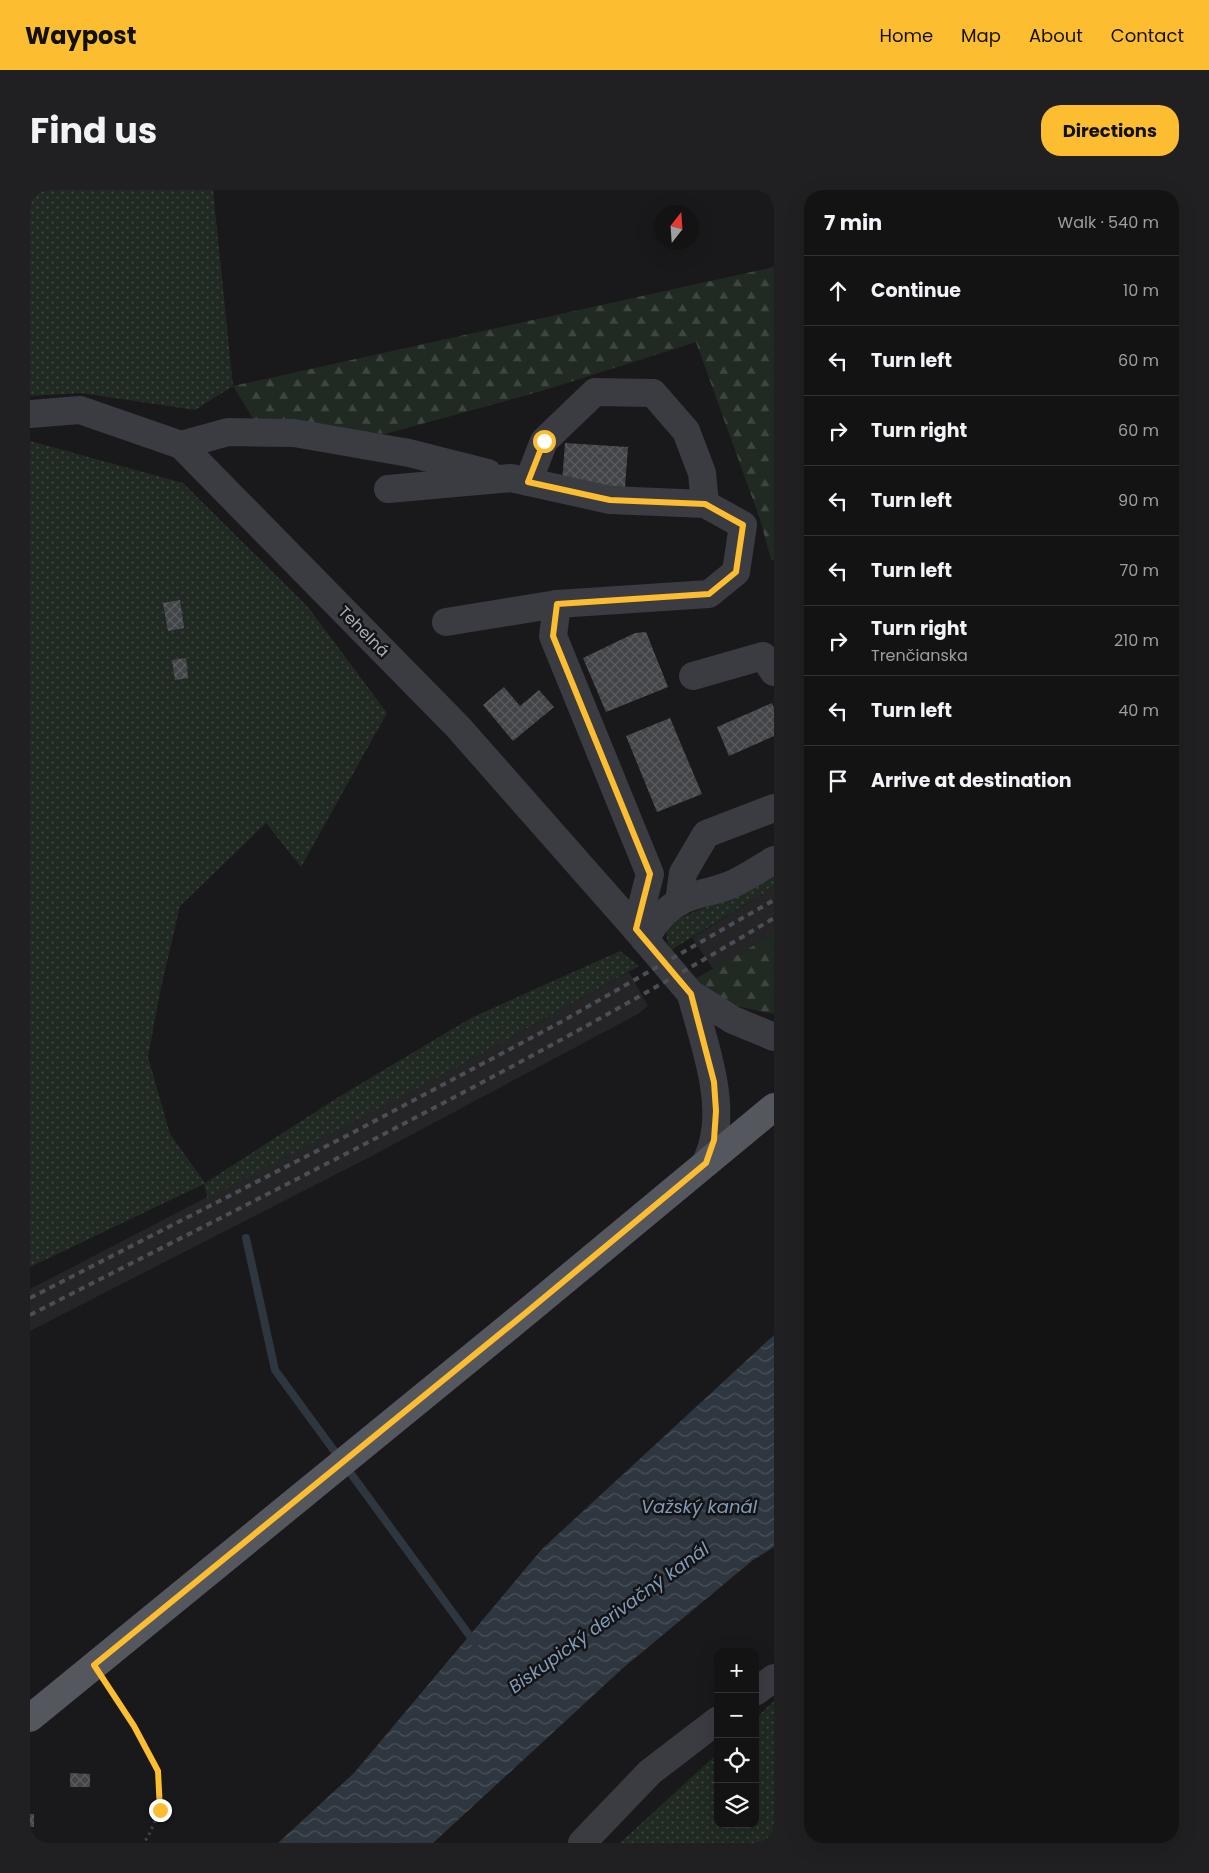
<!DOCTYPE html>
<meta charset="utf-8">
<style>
:root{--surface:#131314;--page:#202022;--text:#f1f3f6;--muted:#9d9ea0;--line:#323234;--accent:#fcbd30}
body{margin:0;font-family:Poppins,sans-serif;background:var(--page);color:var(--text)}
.controls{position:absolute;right:15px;bottom:15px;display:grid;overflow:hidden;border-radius:10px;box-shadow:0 5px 20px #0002}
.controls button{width:45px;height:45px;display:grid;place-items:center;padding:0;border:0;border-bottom:1px solid var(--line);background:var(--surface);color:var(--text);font:25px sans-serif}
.compass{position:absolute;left:624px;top:15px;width:45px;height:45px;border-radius:50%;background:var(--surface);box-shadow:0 5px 20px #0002;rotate:17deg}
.stop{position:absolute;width:15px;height:15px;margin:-11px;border:4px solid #fcbd30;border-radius:50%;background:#fff}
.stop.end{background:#fcbd30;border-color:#fff;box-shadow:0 1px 5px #0008}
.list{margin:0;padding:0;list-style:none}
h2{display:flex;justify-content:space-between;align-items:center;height:65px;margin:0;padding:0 20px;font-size:21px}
h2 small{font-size:16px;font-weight:400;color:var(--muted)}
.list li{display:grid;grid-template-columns:32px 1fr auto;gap:15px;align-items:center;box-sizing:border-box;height:70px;padding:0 20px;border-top:1px solid var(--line)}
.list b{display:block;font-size:19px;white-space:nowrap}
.list p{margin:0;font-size:16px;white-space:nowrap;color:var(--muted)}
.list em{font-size:16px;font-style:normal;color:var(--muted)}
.icon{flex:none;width:28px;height:28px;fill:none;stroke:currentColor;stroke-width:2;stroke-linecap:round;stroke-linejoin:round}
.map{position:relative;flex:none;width:744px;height:1653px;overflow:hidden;border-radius:20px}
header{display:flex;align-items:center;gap:30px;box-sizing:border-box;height:70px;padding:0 25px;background:var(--accent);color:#111}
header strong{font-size:24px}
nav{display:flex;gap:28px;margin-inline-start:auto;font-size:18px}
.intro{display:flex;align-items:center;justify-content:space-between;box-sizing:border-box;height:120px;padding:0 30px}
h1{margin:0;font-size:35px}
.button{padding:12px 22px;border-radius:20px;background:var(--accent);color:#111;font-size:18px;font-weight:700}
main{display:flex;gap:30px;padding:0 30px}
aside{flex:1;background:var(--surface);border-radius:20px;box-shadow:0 5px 20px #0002}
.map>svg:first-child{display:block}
</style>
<header>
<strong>Waypost</strong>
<nav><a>Home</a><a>Map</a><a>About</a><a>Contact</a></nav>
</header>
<div class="intro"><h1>Find us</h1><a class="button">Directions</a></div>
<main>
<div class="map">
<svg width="744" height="1653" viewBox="0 0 744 1653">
<defs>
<pattern id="green-dots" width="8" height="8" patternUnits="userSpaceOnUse" patternTransform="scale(1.25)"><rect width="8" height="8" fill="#202a22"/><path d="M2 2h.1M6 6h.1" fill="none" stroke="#3e4640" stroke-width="1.8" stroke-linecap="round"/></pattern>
<pattern id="forest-firs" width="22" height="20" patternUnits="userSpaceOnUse" patternTransform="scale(1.25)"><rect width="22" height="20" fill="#202a22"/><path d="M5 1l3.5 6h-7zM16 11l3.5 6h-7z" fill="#3e4640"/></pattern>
<pattern id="water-waves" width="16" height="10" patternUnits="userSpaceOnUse" patternTransform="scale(1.25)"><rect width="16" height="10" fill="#2e3740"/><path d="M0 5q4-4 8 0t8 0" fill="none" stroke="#4a515a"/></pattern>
<pattern id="building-cross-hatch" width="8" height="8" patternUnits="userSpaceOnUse" patternTransform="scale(1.25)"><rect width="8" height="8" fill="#434448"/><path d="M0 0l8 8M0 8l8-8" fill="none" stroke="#5b5c60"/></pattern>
</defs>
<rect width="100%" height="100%" fill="#19191b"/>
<!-- built -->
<g fill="#252528">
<polygon points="744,697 744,744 683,779 662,748"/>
<polygon points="599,782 618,816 608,824 338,968 0,1141 0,1099 428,877"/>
</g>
<!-- green -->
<g fill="url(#green-dots)">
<polygon points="0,0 183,0 203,196 165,220 51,203 0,206"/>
<polygon points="0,251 153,293 278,417 357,523 271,677 236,633 150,716 130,802 118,867 140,944 175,993 307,908 441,828 590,761 609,776 428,877 177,1008 174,994 0,1077"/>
<polygon points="744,679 744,697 641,760 637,750 636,740 645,730 676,717"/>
<polygon points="744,1511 744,1653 590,1653 688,1563 688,1634 725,1634 725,1529"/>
</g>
<!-- forest -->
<g fill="url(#forest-firs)">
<polygon points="744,77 744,370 741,370 730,329 666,152 515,200 355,244 224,230 203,196"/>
<polygon points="744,744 744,824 711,817 687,806 665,789"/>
</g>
<!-- water -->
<polygon fill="url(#water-waves)" points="744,1145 744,1357 723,1370 593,1478 403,1653 248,1653 324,1583 512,1359"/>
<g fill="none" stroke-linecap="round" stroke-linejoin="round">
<!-- stream -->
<polyline stroke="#2e3740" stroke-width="8" points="216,1048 245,1180 445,1453"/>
</g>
<!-- building -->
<g fill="url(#building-cross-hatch)">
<polygon points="535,253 598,257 595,297 532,293"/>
<polygon points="150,410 154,438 138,441 133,413"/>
<polygon points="616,442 638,497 576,522 553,468 605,443"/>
<polygon points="156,468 158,488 145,490 142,470"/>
<polygon points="474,497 490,516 509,500 524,517 483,551 453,515"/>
<polygon points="742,513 744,518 744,546 699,566 687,537"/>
<polygon points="640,528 672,604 627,622 596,546"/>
<polygon points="40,1583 60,1584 60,1597 40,1597"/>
<rect x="0" y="1624" width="4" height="13"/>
</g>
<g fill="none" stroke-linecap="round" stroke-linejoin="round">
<!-- path -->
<polyline stroke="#3f4147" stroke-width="3" stroke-dasharray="2.5 4" stroke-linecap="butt" points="78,1496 104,1536 128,1581 130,1620 118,1647 113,1653"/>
<!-- minor -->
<g stroke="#3b3c42" stroke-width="28">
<polyline points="0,224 50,220 151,255 428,537 606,739 661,804 703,830 744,847"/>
<polyline points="151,255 198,242 264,243 379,263 458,283"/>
<polyline points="498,292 514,251 565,202 623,203 656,241 672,283 675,314"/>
<polyline points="358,299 481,288 580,310 675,314 713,335 706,382 679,404 527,414 523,446 620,684 606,739"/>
<polyline points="416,432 527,414"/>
<polyline points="663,486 733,466 744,482"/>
<polyline points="649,712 653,683 676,644 744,618"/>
<path d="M615,750C625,730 641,713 663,706C675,702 688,700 700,695C715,689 730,678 744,670"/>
<path d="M661,804C672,848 695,906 683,952C682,959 678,966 676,973"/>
<polyline points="725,1502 744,1488"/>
<polyline points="552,1653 620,1582 688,1530"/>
</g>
<!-- major -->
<polyline stroke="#55575f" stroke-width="28" points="0,1528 498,1121 744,917"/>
<!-- rail -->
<g stroke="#4c4e55" stroke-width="4" stroke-dasharray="6 5" stroke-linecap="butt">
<polyline points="0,1108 322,943 531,832 744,710"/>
<path d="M0,1125C250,997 503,873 744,728"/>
</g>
</g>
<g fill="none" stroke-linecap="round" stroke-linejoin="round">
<!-- route -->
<polyline stroke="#fcbd30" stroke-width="6" points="130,1620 128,1581 104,1536 64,1475 498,1121 676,973 684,950 686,921 684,892 661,804 606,739 620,684 523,446 527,414 679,404 706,382 713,335 675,314 580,310 498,292 514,251"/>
</g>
<g text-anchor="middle" stroke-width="5" stroke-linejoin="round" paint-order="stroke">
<!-- street labels -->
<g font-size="16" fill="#aaafbb" stroke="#141416">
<text transform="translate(334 441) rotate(45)" y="6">Tehelná</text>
</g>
<!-- water labels -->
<g font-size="18" font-style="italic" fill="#809cb8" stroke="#141416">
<text x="669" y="1323">Važský kanál</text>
<text transform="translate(579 1428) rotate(-36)" y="6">Biskupický derivačný kanál</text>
</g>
</g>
</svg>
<div class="controls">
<button>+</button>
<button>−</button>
<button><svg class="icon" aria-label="locate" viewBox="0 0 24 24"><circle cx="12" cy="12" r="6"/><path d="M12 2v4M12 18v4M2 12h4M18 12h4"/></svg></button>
<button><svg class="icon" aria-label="layers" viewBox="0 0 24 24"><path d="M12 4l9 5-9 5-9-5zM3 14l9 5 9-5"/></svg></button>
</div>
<svg class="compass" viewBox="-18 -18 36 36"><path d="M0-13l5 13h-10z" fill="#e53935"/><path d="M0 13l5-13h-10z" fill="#9d9ea0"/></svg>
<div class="stop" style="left:514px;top:251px"></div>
<div class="stop end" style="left:130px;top:1620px"></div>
</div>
<aside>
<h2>7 min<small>Walk · 540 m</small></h2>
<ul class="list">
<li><svg class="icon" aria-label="ahead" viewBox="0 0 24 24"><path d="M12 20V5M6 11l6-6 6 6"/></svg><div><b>Continue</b></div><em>10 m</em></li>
<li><svg class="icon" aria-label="left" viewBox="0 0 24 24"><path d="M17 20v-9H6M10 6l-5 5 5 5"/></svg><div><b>Turn left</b></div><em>60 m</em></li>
<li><svg class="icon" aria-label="right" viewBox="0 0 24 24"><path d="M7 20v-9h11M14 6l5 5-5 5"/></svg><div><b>Turn right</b></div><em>60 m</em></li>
<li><svg class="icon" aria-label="left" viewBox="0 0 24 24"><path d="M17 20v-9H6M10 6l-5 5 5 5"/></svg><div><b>Turn left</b></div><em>90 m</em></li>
<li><svg class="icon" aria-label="left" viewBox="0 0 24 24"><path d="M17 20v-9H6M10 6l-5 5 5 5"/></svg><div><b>Turn left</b></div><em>70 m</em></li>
<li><svg class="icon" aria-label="right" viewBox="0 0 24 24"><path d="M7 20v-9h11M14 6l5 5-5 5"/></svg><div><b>Turn right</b><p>Trenčianska</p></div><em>210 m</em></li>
<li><svg class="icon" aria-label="left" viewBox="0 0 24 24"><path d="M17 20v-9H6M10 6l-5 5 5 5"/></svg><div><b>Turn left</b></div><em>40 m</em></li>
<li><svg class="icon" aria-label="arrive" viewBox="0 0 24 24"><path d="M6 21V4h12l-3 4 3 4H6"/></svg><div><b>Arrive at destination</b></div></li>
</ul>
</aside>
</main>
